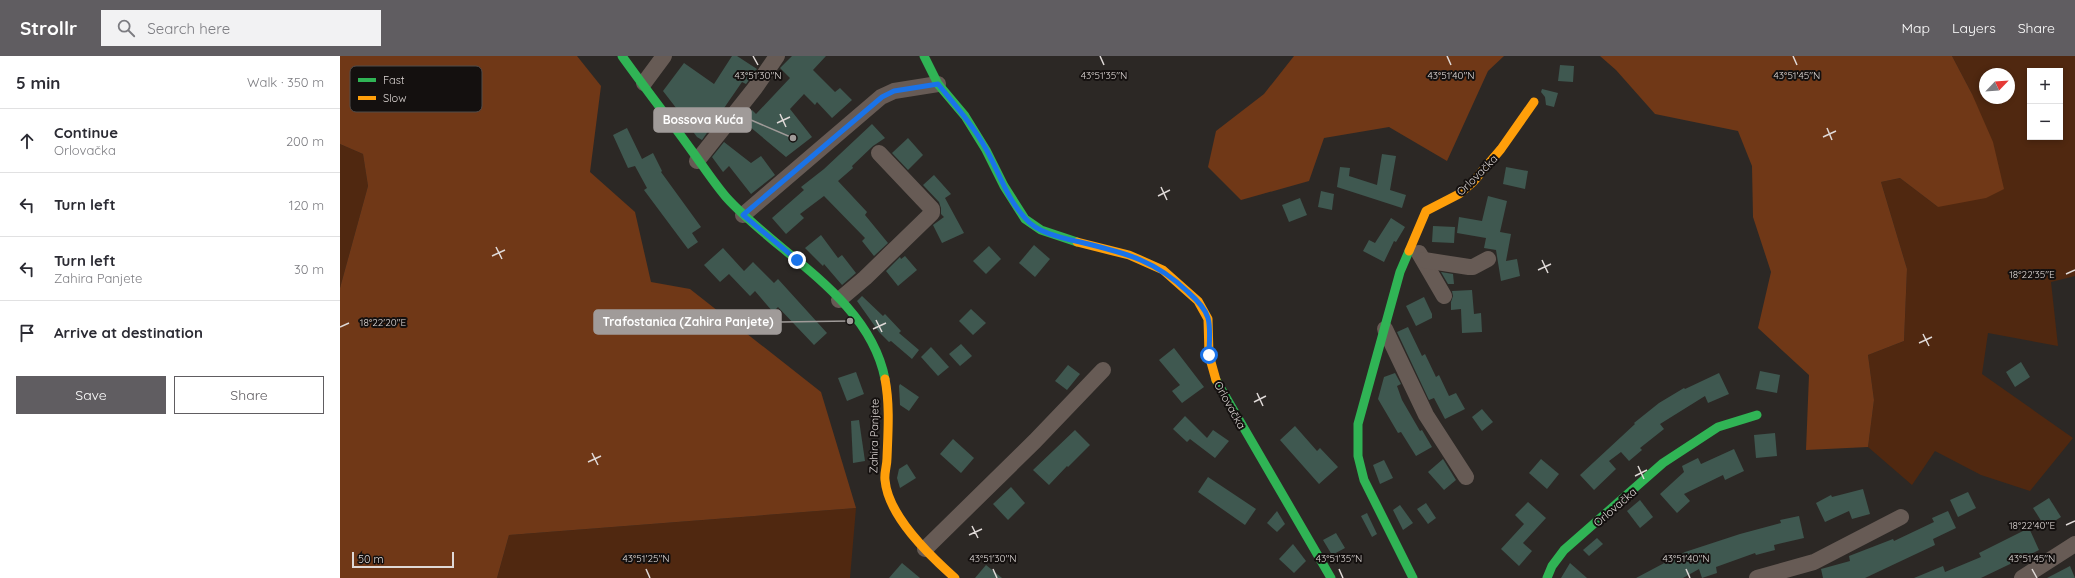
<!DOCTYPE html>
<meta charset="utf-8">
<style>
:root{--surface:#fff;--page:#f2f2f3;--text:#2b2b33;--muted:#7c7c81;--line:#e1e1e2;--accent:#605d61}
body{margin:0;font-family:Quicksand,sans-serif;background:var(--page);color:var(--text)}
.controls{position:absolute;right:12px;top:12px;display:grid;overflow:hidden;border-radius:0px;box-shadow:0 2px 6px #0003}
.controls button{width:36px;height:36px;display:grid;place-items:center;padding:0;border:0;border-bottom:1px solid var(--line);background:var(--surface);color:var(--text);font:20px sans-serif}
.compass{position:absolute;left:1639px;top:12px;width:36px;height:36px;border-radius:50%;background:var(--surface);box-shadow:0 2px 6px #0003;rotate:65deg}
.scale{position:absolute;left:12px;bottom:10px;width:102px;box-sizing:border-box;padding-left:4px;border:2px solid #dfd9d7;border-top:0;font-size:11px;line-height:14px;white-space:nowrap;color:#dfd9d7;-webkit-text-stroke:3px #14100f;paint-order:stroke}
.stop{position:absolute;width:12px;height:12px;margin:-9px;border:3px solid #1a73e8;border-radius:50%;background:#fff}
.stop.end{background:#1a73e8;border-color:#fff;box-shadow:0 1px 4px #0008}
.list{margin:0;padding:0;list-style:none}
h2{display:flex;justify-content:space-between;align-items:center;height:52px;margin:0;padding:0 16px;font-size:17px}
h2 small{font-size:13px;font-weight:400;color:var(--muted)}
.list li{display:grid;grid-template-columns:26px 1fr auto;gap:12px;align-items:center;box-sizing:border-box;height:64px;padding:0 16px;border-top:1px solid var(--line)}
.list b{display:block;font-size:15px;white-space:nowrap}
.list p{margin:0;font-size:13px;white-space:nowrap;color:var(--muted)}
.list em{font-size:13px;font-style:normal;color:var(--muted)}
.actions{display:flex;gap:8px;padding:12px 16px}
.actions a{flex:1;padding:9px 0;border:1px solid var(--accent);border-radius:0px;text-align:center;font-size:14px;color:var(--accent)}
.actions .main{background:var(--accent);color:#fff}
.icon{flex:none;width:22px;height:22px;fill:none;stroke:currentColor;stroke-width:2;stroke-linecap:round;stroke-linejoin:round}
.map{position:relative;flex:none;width:1735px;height:522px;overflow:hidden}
header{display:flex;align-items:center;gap:24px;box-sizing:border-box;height:56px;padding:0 20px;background:var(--accent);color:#fff}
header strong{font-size:19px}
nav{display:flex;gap:22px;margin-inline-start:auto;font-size:14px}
.search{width:280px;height:36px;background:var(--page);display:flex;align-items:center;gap:10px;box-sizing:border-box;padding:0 14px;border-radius:0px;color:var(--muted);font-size:15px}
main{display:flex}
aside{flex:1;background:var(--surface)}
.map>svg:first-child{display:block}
</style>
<header>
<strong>Strollr</strong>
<div class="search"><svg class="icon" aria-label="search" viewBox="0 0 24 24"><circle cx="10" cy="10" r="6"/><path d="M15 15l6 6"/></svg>Search here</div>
<nav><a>Map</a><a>Layers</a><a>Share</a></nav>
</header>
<main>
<aside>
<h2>5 min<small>Walk · 350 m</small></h2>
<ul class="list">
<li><svg class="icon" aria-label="ahead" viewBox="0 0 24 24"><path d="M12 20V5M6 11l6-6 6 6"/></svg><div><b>Continue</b><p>Orlovačka</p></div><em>200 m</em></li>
<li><svg class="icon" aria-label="left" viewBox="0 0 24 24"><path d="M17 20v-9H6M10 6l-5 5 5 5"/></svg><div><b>Turn left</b></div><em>120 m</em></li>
<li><svg class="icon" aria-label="left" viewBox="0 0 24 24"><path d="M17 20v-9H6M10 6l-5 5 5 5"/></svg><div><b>Turn left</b><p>Zahira Panjete</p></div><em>30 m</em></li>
<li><svg class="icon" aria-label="arrive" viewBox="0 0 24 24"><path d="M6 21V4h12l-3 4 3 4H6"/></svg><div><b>Arrive at destination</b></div></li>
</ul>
<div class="actions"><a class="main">Save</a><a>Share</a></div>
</aside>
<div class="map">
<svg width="1735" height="522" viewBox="0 0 1735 522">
<rect width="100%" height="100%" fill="#2c2825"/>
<!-- green -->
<g fill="#502810" fill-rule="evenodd">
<path d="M1612,0H1735V220L1711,226L1718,290L1648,277L1642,318L1733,382L1690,435L1641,419L1595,395L1572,429L1528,391L1534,344L1528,299L1564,285L1567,213L1541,126L1560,122L1598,151L1632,38ZM1690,15H1720V81H1690ZM1645,18H1669V42H1645Z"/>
<polygon points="0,88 23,98 28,130 0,232"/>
<polygon points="516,452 510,522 157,522 169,479"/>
</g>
<!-- forest -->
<g fill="#703817">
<polygon points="0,0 237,0 261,30 250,116 295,156 311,226 350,233 481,336 516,452 169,479 157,522 0,522 0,232 28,130 23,98 0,88"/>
<polygon points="954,0 1164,0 1148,15 1107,105 1049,71 984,82 969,125 901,144 868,111 876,75 924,38"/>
<polygon points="1260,0 1612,0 1632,38 1653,86 1664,133 1646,142 1598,151 1560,122 1541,126 1567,213 1564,285 1528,299 1534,344 1528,391 1466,394 1469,319 1418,272 1431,216 1413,161 1412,110 1398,75 1315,58 1276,14"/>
</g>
<!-- building -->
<g fill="#3f5850">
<polygon points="392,0 397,0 417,13 406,28 402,26 362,84 357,81 345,65 347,62 340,57 323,35 344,7 374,28"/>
<polygon points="452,0 486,0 473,14 495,36 500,32 512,44 492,62 477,46 475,49 464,38 450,53 472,81 446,101 403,65 412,54 416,58 450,22 440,12"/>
<polygon points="1220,9 1234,10 1233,26 1218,25"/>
<polygon points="1202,33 1218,37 1214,51 1206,49 1205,41 1201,36"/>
<polygon points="532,68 545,82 533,90 512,110 513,112 498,125 527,156 525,159 548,187 534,200 522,185 525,182 484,140 460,158 464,162 446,178 432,162 464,134 461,131 484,113"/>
<polygon points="287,72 302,103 313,97 322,115 321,116 361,171 352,177 358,186 348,193 304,134 307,132 295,110 288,112 273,79"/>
<polygon points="568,82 583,99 568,114 552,97"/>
<polygon points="384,86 411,107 421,100 435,119 411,138 389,110 383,116 372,101"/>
<polygon points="1042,98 1056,100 1050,134 1066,139 1062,152 997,131 1000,111 1010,112 1009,120 1037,129"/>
<polygon points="1166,111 1188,115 1185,133 1163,128"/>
<polygon points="594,119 611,138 605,142 624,177 602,187 593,169 604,161 601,158 601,152 599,146 583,129"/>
<polygon points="981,135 994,138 992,154 978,151"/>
<polygon points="1148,140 1167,145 1160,176 1171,178 1166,205 1177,203 1180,220 1161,225 1156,194 1144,192 1146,182 1117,177 1119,161 1142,165"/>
<polygon points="960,142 967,159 949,166 942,149"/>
<polygon points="1051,162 1065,171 1056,186 1054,185 1044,206 1023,195 1029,184 1035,187"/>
<polygon points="1093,170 1115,171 1114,187 1092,186"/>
<polygon points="481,179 498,202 502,199 516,217 502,229 484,208 483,210 465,192"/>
<polygon points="694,189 710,203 695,221 679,207"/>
<polygon points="649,190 661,203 646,218 633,205"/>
<polygon points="383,192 404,215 413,206 434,227 438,223 487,277 474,289 438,251 433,256 415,235 410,240 389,218 380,226 364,209"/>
<polygon points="565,200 577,214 558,230 546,215 560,201 561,203"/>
<polygon points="1101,216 1113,218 1114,228 1108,228"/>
<polygon points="1132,234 1134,258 1141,257 1142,276 1122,277 1121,253 1111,254 1111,246 1113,240 1112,235"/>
<polygon points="522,240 543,260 545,258 561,275 559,277 579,294 572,303 551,285 549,286 539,276 517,245"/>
<polygon points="1084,241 1092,258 1092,262 1076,270 1066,250"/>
<polygon points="631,253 646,267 633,279 619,265"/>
<polygon points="1068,271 1082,300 1085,298 1096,321 1099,319 1109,340 1116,337 1125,353 1105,363 1094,342 1089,344 1057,276"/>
<polygon points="621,288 632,300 620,310 609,298"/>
<polygon points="591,291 609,311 598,320 581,301"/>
<polygon points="834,292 864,331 842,347 832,335 840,329 819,304"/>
<polygon points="1681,306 1690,321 1675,331 1666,316"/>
<polygon points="728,309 740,318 727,334 715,325"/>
<polygon points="1420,315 1440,319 1437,337 1416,333"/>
<polygon points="516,316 524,338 507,345 498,322"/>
<polygon points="1055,317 1061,328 1057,330 1062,344 1080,375 1082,374 1092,391 1076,400 1061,376 1058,377 1038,343 1044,321"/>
<polygon points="1379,317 1389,338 1368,347 1365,340 1320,368 1324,373 1300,392 1302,394 1289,405 1281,396 1269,405 1276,413 1254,434 1240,419 1295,368 1294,367 1319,347 1344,332 1345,333"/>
<polygon points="560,328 579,341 569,355 560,349 559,330"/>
<polygon points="1142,353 1153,366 1142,375 1132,361"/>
<polygon points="845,360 867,382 873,374 889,385 875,402 850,383 847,386 833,373"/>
<polygon points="519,364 525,405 513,407 511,365"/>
<polygon points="955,370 977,395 980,392 998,411 979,428 940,384"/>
<polygon points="735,374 750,389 728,411 727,410 709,429 693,414"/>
<polygon points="1435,377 1437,400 1416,402 1414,379"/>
<polygon points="613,383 634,402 621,417 600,398"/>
<polygon points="1394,393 1404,415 1385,424 1383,419 1344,438 1350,445 1337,457 1320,438 1344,416 1342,410 1358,402 1361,408"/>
<polygon points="1103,403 1116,424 1104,434 1088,416"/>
<polygon points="1201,403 1219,418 1207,433 1189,417"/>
<polygon points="1044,404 1053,422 1040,428 1033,409"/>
<polygon points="567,408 576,422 560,432 557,422 559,413"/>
<polygon points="868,421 916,453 905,469 858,436"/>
<polygon points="671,431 685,447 668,464 653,448"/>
<polygon points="1523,433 1530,458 1512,463 1509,455 1485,466 1476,447 1491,439 1492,441"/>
<polygon points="1628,436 1636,452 1618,461 1610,444"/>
<polygon points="1709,442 1721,461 1705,471 1693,452"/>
<polygon points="1300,444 1313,461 1300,472 1287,455"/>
<polygon points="1188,446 1206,462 1183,487 1192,495 1179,510 1161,493 1184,468 1175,459"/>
<polygon points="1086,447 1096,462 1088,468 1077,453"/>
<polygon points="1060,449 1073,467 1063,474 1053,454"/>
<polygon points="937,455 945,468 937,476 927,467"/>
<polygon points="1608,455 1616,472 1593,483 1595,489 1525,522 1483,522 1481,513 1510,505 1509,500 1553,483 1554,485 1594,466 1592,462"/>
<polygon points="1027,457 1037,478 1032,481 1021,460"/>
<polygon points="1459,460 1464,482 1434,489 1435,494 1416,499 1415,497 1376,511 1377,517 1362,522 1359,513 1343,522 1296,522 1345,496 1400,478 1441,467 1440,464"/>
<polygon points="1689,472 1699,494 1641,522 1574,522 1603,510 1605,516 1641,501 1639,497"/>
<polygon points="996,477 1005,492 992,499 983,484"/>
<polygon points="1257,482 1263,488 1249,500 1243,494"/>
<polygon points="953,488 966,505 954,517 939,503"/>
<polygon points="562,507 580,522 549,522"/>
<polygon points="1230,507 1247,522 1221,522"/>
<polygon points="646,509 662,522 635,522"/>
<polygon points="1730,510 1735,522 1707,522"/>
</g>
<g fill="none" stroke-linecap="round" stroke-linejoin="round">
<!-- street -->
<g stroke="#675b55" stroke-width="16">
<polyline points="304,27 324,0"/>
<polyline points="357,105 415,32 437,0"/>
<polyline points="403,159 541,41 554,35 598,28"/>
<polyline points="1079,197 1104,240"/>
<polyline points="1084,204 1129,211 1133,211 1148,203"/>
<polyline points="499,244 525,222 592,157 592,153 539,97"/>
<polyline points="1045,273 1086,359 1126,421"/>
<polyline points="585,493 695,385 763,314"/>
<polyline points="1417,522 1474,506 1561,461"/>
<polyline points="1682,522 1735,488"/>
</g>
<!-- fast -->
<g stroke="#30b455" stroke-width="9">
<path d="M282,0C305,32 329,63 352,95C363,110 374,127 386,141C437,198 529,241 545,323"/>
<polyline points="584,0 598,28 625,60 646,94 664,130 685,163 701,174 737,186"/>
<polyline points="1069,195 1060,216 1018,368 1018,400 1024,424 1073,522"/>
<polyline points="876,324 991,522"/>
<polyline points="1207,522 1212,510 1224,494 1323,407 1378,371 1417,359"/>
</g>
<!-- slow -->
<g stroke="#ff9f0a" stroke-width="9">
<polyline points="737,186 789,199 823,214 858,245 868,263 869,299 876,324"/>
<polyline points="1069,195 1086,155 1119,138 1133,126 1161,93 1194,46"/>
<path d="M545,323C550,349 548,376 547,402C547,410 544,417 545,424C548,460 589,499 615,522"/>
</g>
</g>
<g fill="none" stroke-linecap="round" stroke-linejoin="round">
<!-- route -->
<path stroke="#1a73e8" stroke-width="5" d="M457,204L403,159L542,41L554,35L598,28C615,49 633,69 646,93C659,116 667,143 685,162C697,177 722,182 740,186C784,197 814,203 848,236C856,243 865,252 868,262C871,273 869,287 869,299"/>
</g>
<!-- ticks -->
<path fill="none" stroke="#dfd9d7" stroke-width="1.5" d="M413,0L418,9M760,0L764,9M1107,0L1111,9M1453,0L1457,9M440,58L446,71M437,67L450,61M1487,72L1492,84M1483,81L1496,75M821,131L827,144M818,140L830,134M156,191L162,203M152,200L165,194M1202,204L1208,217M1198,214L1211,208M1726,218L1735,214M536,264L542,276M0,271L9,267M533,273L546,267M1583,278L1589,290M1579,287L1592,281M917,337L923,350M914,346L926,340M252,397L258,409M248,406L261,400M1298,410L1304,423M1295,420L1307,414M1726,469L1735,465M632,470L638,482M629,479L642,473M306,513L310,522M653,513L657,522M999,513L1003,522M1346,513L1350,522M1692,513L1697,522"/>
<g text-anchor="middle" stroke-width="4" stroke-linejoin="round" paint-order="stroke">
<!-- street labels -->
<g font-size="11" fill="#dfd9d7" stroke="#14100f">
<text transform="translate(1137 119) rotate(-45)" y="4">Orlovačka</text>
<text transform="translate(890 349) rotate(61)" y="4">Orlovačka</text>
<text transform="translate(534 380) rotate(-89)" y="4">Zahira Panjete</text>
<text transform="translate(1275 451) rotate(-41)" y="4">Orlovačka</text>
</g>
</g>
<!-- legend -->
<rect x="10" y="10" width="132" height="46" rx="6" fill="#14100f" stroke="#514c4b" stroke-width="1"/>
<rect x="18" y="22" width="18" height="4" fill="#30b455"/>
<rect x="18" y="40" width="18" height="4" fill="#ff9f0a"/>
<g font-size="11" fill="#dfd9d7">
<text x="43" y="28">Fast</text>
<text x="43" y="46">Slow</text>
</g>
<g font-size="10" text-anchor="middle" fill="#dfd9d7" stroke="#14100f" stroke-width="4" stroke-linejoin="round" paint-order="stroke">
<text x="418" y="23">43°51'30"N</text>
<text x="764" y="23">43°51'35"N</text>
<text x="1111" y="23">43°51'40"N</text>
<text x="1457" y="23">43°51'45"N</text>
<text x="1692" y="222">18°22'35"E</text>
<text x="43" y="270">18°22'20"E</text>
<text x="1692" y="473">18°22'40"E</text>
<text x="1346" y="506">43°51'40"N</text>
<text x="1692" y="506">43°51'45"N</text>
<text x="306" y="506">43°51'25"N</text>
<text x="653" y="506">43°51'30"N</text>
<text x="999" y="506">43°51'35"N</text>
</g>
<!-- callouts -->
<path fill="none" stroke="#a09b99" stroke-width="1.5" d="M453 82L411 64M510 265L441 266"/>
<g fill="#a09b99" stroke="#14100f" stroke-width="1.5">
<circle cx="453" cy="82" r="4"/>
<circle cx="510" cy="265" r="4"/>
</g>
<g fill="#a09b99" stroke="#a09b99" stroke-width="1.5">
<rect x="314" y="52" width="97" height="24" rx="4"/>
<rect x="254" y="254" width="187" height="24" rx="4"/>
</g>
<g font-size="12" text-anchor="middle" font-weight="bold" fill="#fff">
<text x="363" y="68">Bossova Kuća</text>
<text x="348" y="270">Trafostanica (Zahira Panjete)</text>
</g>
</svg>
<div class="controls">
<button>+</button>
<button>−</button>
</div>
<svg class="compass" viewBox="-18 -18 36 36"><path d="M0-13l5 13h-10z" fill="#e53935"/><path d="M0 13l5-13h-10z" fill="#7c7c81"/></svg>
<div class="scale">50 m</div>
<div class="stop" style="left:869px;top:299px"></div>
<div class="stop end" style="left:457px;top:204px"></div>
</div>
</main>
